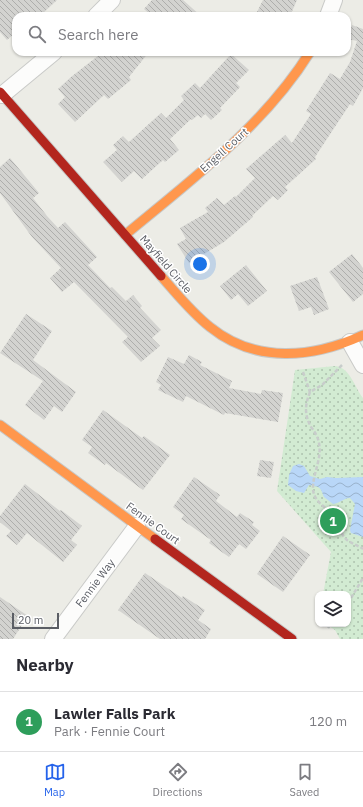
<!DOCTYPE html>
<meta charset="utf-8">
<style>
:root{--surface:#fff;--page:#f2f2f3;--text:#2b2b33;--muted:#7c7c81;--line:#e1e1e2;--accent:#2563eb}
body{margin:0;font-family:"IBM Plex Sans",sans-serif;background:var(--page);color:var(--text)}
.controls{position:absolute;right:12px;bottom:12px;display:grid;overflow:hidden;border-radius:8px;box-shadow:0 1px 3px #0004}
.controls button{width:36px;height:36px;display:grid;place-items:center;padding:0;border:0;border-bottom:1px solid var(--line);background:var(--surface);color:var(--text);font:20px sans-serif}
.scale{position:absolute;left:12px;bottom:10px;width:47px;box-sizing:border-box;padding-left:4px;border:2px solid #5b5e65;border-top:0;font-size:11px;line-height:14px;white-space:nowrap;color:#5b5e65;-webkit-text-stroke:3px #fff;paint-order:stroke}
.you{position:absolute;left:200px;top:264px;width:14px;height:14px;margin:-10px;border:3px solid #fff;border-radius:50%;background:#1a73e8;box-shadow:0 0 0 6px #1a73e833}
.badge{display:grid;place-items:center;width:26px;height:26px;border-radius:50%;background:var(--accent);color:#fff;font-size:13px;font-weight:700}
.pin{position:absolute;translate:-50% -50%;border:2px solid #fff;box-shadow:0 1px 4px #0006}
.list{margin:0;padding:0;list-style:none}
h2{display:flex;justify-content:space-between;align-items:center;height:52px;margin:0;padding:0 16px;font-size:17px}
h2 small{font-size:13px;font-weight:400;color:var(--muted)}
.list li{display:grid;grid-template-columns:26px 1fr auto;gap:12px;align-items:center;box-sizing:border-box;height:60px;padding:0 16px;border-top:1px solid var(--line)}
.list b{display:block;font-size:15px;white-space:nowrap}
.list p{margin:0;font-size:13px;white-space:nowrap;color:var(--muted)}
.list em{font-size:13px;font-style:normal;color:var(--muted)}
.icon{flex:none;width:22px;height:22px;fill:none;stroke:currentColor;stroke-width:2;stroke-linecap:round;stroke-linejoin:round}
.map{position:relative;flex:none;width:363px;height:639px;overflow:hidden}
.search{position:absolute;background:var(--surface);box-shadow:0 1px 3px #0004;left:12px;right:12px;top:12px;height:44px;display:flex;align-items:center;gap:10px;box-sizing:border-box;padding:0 14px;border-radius:12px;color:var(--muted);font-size:15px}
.sheet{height:112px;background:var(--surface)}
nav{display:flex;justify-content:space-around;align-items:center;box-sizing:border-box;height:56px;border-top:1px solid var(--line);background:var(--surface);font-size:11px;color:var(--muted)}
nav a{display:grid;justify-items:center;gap:2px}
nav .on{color:var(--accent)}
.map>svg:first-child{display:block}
</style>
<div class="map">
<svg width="363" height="639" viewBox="0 0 363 639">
<defs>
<pattern id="park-dots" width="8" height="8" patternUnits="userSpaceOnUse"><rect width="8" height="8" fill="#d2ebd2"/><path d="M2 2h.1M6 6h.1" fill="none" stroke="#adc2ae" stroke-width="1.8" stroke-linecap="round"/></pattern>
<pattern id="water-waves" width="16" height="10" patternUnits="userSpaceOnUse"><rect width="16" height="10" fill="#b9d7f8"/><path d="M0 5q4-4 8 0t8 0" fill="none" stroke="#99b2cc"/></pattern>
<pattern id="building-back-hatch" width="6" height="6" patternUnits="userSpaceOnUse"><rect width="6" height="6" fill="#d3d3d0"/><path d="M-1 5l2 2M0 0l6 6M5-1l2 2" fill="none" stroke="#aeaeac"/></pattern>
</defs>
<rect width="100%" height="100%" fill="#ecece6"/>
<!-- park -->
<path fill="url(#park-dots)" d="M335,366C350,367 355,388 363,398V639H340L335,630L326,624H348V594H323L331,552L277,491L295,370Z"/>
<!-- water -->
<path fill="url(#water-waves)" d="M299,464L304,466L310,476L320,479L327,477L336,478L363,477V537L351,533L350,530L355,504L350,498C344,498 340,503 333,504L324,497C320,486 320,487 309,485L304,493L296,491L288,485L289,475L293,466Z"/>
<!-- building -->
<g fill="url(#building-back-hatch)">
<polygon points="0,0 57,0 40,16 16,16 16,32 7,40 0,32"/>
<polygon points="152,0 183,0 201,16 152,16 144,9"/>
<polygon points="263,0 297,0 290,16 255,16"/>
<polygon points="352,25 363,29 363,88 353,106 350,104 315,157 316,159 285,187 288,190 278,200 273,196 252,216 253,217 224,242 189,263 177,244 186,239 180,228 208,212 205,208 217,198 224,205 235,196 236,197 255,178 246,169 285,135 292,143 311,114 306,111 330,73 340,79 350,62 357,41 348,39"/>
<polygon points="103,52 149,52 129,77 131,80 108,99 104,95 75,122 58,104 65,97 58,89 71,77"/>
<polygon points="231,54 249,70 236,83 240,87 220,108 222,110 211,120 205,114 201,118 198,115 192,120 191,119 170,139 179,150 165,162 163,160 142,179 134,171 122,182 103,162 117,150 113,145 123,136 129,142 161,113 166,118 184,100 181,96 195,83 200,88"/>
<polygon points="10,158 39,193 33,198 47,216 58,228 65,222 97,257 88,265 110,288 112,287 126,301 133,295 142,306 140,308 161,330 152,338 160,346 141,362 122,342 128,337 74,282 62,292 50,278 61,268 32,237 0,193 0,167"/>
<polygon points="352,254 363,268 363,294 353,302 329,272"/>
<polygon points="246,265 267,291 248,306 238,294 231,300 220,286"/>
<polygon points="317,277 329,309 314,315 311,307 299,311 290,286"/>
<polygon points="26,314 52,331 33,360 76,392 62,412 54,406 44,420 25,405 43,381 0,353"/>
<polygon points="189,355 202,362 200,365 232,381 229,388 261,394 262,390 283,393 278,422 225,413 224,415 186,396 183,402 158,390 161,385 156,382 168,357 184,364"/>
<polygon points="103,410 142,438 144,436 170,455 143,490 106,463 105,465 88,453 92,447 82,440"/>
<polygon points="260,460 274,462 271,478 257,476"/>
<polygon points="194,477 220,495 216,501 237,517 240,513 254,522 252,525 260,531 246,549 239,544 229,557 209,543 211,540 181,519 184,515 173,507"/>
<polygon points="25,484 60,511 61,510 82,526 71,540 77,545 63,562 27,533 17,545 6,536 11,531 0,522 0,516"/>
<polygon points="283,536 310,555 283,592 257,574"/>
<polygon points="145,573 182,598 183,596 205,610 198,620 211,629 205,639 160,639 118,610"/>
<polygon points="0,597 28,616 13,639 0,639"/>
</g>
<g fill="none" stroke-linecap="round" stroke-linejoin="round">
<defs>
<g id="street">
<polyline points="96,16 112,0"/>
<polyline points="328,16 334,0"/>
<polyline points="2,95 54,52"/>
<polyline points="350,342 363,365"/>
<polyline points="53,639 137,526"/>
</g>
<g id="slow">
<path d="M125,235C191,180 264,126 310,52"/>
<path d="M161,276C177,294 191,312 210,327C256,364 313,358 363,335"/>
<polyline points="0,425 155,539"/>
</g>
<g id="jam">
<polyline points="0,92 161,276"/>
<polyline points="155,539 292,639"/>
</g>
</defs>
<!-- street casing -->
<use href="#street" stroke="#c9cac8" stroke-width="18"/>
<!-- slow casing -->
<use href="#slow" stroke="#c7c8c7" stroke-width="11"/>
<!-- jam casing -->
<use href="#jam" stroke="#c7c8c7" stroke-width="11"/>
<!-- path -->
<g stroke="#c8cdcb" stroke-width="2.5" stroke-dasharray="4 2" stroke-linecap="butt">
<path d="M342,365L322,385L310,392C305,405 304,414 311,427C315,432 318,437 319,443C322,459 313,473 313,488C313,502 327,508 336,516C342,521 339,532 345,538C349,543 358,545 363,549"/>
<polyline points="303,372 310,392"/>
<polyline points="348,603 363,578"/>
<polyline points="328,628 331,624"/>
</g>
<!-- street -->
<use href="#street" stroke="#fcfcfb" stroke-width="16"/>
<!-- slow -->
<use href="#slow" stroke="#ff974d" stroke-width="9"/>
<!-- jam -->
<use href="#jam" stroke="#b3261e" stroke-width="9"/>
</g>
<g text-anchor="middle" stroke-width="3" stroke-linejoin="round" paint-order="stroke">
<!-- street labels -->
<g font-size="11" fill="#5b5e65" stroke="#fff">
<text transform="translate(224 150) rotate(-42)" y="4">Engell Court</text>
<text transform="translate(166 264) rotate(49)" y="4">Mayfield Circle</text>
<text transform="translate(153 523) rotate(36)" y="4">Fennie Court</text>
<text transform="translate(95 583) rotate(-53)" y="4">Fennie Way</text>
</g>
</g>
</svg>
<div class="controls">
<button><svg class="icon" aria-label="layers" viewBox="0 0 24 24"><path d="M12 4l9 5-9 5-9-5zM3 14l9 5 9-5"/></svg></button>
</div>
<div class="scale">20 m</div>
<div class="you"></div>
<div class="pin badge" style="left:333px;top:521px;background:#2e9e5b">1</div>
<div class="search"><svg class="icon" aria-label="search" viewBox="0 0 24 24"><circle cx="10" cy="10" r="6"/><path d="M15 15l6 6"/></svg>Search here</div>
</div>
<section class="sheet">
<h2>Nearby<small></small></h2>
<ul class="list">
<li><span class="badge" style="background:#2e9e5b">1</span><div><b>Lawler Falls Park</b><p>Park · Fennie Court</p></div><em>120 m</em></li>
</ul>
</section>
<nav>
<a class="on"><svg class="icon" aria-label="map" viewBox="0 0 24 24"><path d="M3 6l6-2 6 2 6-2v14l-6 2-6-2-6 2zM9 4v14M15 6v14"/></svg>Map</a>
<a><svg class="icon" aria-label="directions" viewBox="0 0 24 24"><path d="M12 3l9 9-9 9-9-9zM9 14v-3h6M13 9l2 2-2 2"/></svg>Directions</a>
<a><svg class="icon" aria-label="saved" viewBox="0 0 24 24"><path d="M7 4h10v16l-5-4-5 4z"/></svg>Saved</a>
</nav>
